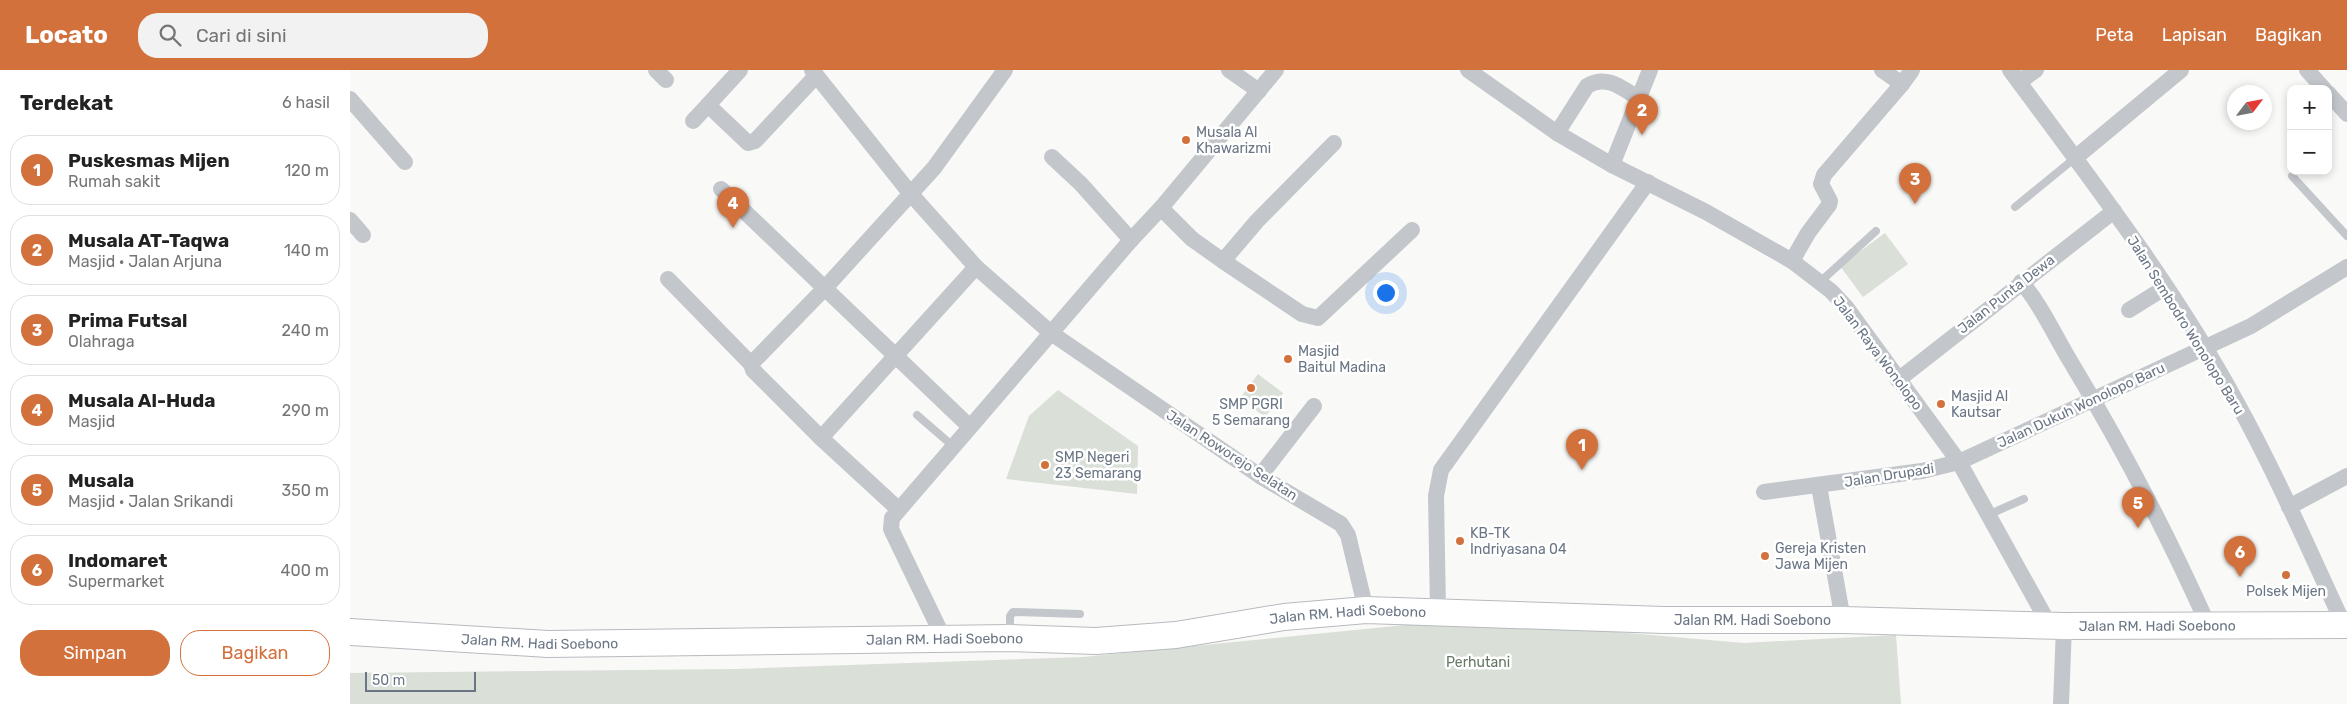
<!DOCTYPE html>
<html lang="id">
<meta charset="utf-8">
<style>
:root{--surface:#fff;--page:#f2f2f2;--text:#222;--muted:#767676;--line:#e0e0e0;--accent:#d3713d}
body{margin:0;font-family:Rubik,sans-serif;background:var(--page);color:var(--text)}
.controls{position:absolute;right:15px;top:15px;display:grid;overflow:hidden;border-radius:10px;box-shadow:0 2px 8px #0003}
.controls button{width:45px;height:45px;display:grid;place-items:center;padding:0;border:0;border-bottom:1px solid var(--line);background:var(--surface);color:var(--text);font:25px sans-serif}
.compass{position:absolute;left:1877px;top:15px;width:45px;height:45px;border-radius:50%;background:var(--surface);box-shadow:0 2px 8px #0003;rotate:58deg}
.scale{position:absolute;left:15px;bottom:12px;width:111px;box-sizing:border-box;padding-left:5px;border:2px solid #6b7685;border-top:0;font-size:14px;line-height:18px;white-space:nowrap;color:#6b7685;-webkit-text-stroke:4px #fff;paint-order:stroke}
.you{position:absolute;left:1035px;top:222px;width:18px;height:18px;margin:-12px;border:4px solid #fff;border-radius:50%;background:#1a73e8;box-shadow:0 0 0 8px #1a73e833}
.badge{display:grid;place-items:center;width:32px;height:32px;border-radius:50%;background:var(--accent);color:#fff;font-size:16px;font-weight:700}
.pin{position:absolute;translate:-50% -41px;filter:drop-shadow(0 1px 2px #0008)}
.pin::after{content:'';position:absolute;top:26px;width:18px;height:15px;background:inherit;clip-path:polygon(0 0,100% 0,50% 100%)}
.list{margin:0;padding:0;list-style:none}
h2{display:flex;justify-content:space-between;align-items:center;height:65px;margin:0;padding:0 20px;font-size:21px}
h2 small{font-size:16px;font-weight:400;color:var(--muted)}
.list li{display:grid;grid-template-columns:32px 1fr auto;gap:15px;align-items:center;box-sizing:border-box;height:70px;margin:0 10px 10px;padding:0 10px;border:1px solid var(--line);border-radius:20px}
.list b{display:block;font-size:19px;white-space:nowrap}
.list p{margin:0;font-size:16px;white-space:nowrap;color:var(--muted)}
.list em{font-size:16px;font-style:normal;color:var(--muted)}
.actions{display:flex;gap:10px;padding:15px 20px}
.actions a{flex:1;padding:11px 0;border:1px solid var(--accent);border-radius:20px;text-align:center;font-size:18px;color:var(--accent)}
.actions .main{background:var(--accent);color:#fff}
.icon{flex:none;width:28px;height:28px;fill:none;stroke:currentColor;stroke-width:2;stroke-linecap:round;stroke-linejoin:round}
.map{position:relative;flex:none;width:1997px;height:634px;overflow:hidden}
header{display:flex;align-items:center;gap:30px;box-sizing:border-box;height:70px;padding:0 25px;background:var(--accent);color:#fff}
header strong{font-size:24px}
nav{display:flex;gap:28px;margin-inline-start:auto;font-size:18px}
.search{width:350px;height:45px;background:var(--page);display:flex;align-items:center;gap:12px;box-sizing:border-box;padding:0 18px;border-radius:20px;color:var(--muted);font-size:19px}
main{display:flex}
aside{flex:1;background:var(--surface)}
.map>svg:first-child{display:block}
</style>
<header>
<strong>Locato</strong>
<div class="search"><svg class="icon" aria-label="search" viewBox="0 0 24 24"><circle cx="10" cy="10" r="6"/><path d="M15 15l6 6"/></svg>Cari di sini</div>
<nav><a>Peta</a><a>Lapisan</a><a>Bagikan</a></nav>
</header>
<main>
<aside>
<h2>Terdekat<small>6 hasil</small></h2>
<ul class="list">
<li><span class="badge">1</span><div><b>Puskesmas Mijen</b><p>Rumah sakit</p></div><em>120 m</em></li>
<li><span class="badge">2</span><div><b>Musala AT-Taqwa</b><p>Masjid · Jalan Arjuna</p></div><em>140 m</em></li>
<li><span class="badge">3</span><div><b>Prima Futsal</b><p>Olahraga</p></div><em>240 m</em></li>
<li><span class="badge">4</span><div><b>Musala Al-Huda</b><p>Masjid</p></div><em>290 m</em></li>
<li><span class="badge">5</span><div><b>Musala</b><p>Masjid · Jalan Srikandi</p></div><em>350 m</em></li>
<li><span class="badge">6</span><div><b>Indomaret</b><p>Supermarket</p></div><em>400 m</em></li>
</ul>
<div class="actions"><a class="main">Simpan</a><a>Bagikan</a></div>
</aside>
<div class="map">
<svg width="1997" height="634" viewBox="0 0 1997 634">
<rect width="100%" height="100%" fill="#f9f9f7"/>
<!-- green -->
<g fill="#dadfd8">
<polygon points="1535,163 1558,194 1513,227 1490,196"/>
<polygon points="908,304 933,323 915,347 890,328"/>
<polygon points="708,320 788,376 787,424 656,409 679,346"/>
<polygon points="1115,549 1394,573 1546,565 1551,634 0,634 0,603 386,599 733,587"/>
</g>
<g fill="none" stroke-linecap="round" stroke-linejoin="round">
<defs>
<g id="primary">
<path id="s1" d="M0,562L198,574L660,568L746,571L826,565L934,547L1016,540L1314,550H1493L1714,556L1997,555"/>
</g>
</defs>
<!-- primary casing -->
<use href="#primary" stroke="#b7babe" stroke-width="28"/>
<!-- service -->
<g stroke="#c3c6ca" stroke-width="8">
<polyline points="1942,106 1997,166"/>
<polyline points="1665,137 1725,88"/>
<polyline points="1470,212 1526,161"/>
<polyline points="567,345 604,377"/>
<polyline points="1640,444 1674,429"/>
<polyline points="660,564 660,546 663,542 730,544"/>
</g>
<!-- minor -->
<g stroke="#c3c6ca" stroke-width="16">
<polyline points="306,0 316,10"/>
<polyline points="390,0 358,35 398,73 405,71 466,6"/>
<polyline points="462,0 560,123 626,197 701,263 910,406 991,454 998,465 1016,540"/>
<polyline points="879,0 909,21"/>
<polyline points="1118,0 1207,63 1262,95 1356,142 1442,191 1481,221 1496,237 1609,392 1700,556"/>
<polyline points="1532,0 1552,14"/>
<path d="M1660,0C1739,107 1822,214 1886,331C1926,403 1959,480 1994,555"/>
<polyline points="1957,0 1974,19"/>
<polyline points="1669,12 1686,0"/>
<polyline points="1978,23 1997,44"/>
<polyline points="0,29 55,92"/>
<polyline points="343,51 358,35"/>
<path d="M1207,63L1237,16C1256,4 1272,18 1288,28"/>
<polyline points="984,73 907,151 873,191 952,244 968,248 1062,160"/>
<polyline points="702,87 731,114 781,170"/>
<polyline points="1725,88 1831,0"/>
<polyline points="1262,95 1300,0"/>
<polyline points="371,119 620,357"/>
<polyline points="811,138 842,169 873,191"/>
<polyline points="0,150 13,165"/>
<polyline points="1442,191 1458,163 1479,135 1480,131 1471,114 1474,105 1552,14 1562,0"/>
<polyline points="318,209 401,294 403,300 471,368 548,439"/>
<path d="M1671,212C1690,233 1704,264 1719,289C1771,375 1818,465 1859,557"/>
<polyline points="1779,240 1816,217"/>
<polyline points="401,294 475,218 584,98 655,0"/>
<polyline points="1548,310 1764,141"/>
<polyline points="471,368 626,197"/>
<polyline points="910,406 964,336"/>
<polyline points="1469,416 1493,550"/>
<polyline points="1414,422 1572,401 1609,392 1901,256 1997,197"/>
<polyline points="1939,437 1997,406"/>
<polyline points="1088,541 1086,426 1091,400 1298,112"/>
<polyline points="594,569 541,459 542,448 781,170 811,138 926,0"/>
<polyline points="1711,634 1714,556"/>
</g>
<!-- primary -->
<use href="#primary" stroke="#fff" stroke-width="26"/>
</g>
<!-- markers -->
<g fill="#d3713d" stroke="#fff" stroke-width="2">
<circle cx="836" cy="70" r="5"/>
<circle cx="938" cy="289" r="5"/>
<circle cx="901" cy="318" r="5"/>
<circle cx="1591" cy="334" r="5"/>
<circle cx="695" cy="395" r="5"/>
<circle cx="1110" cy="471" r="5"/>
<circle cx="1415" cy="486" r="5"/>
<circle cx="1936" cy="505" r="5"/>
</g>
<g text-anchor="middle" stroke-width="5" stroke-linejoin="round" paint-order="stroke">
<!-- poi labels -->
<g font-size="14" fill="#6b7685" stroke="#fff" text-anchor="start">
<text x="846" y="67">Musala Al<tspan x="846" dy="16">Khawarizmi</tspan></text>
<text x="948" y="286">Masjid<tspan x="948" dy="16">Baitul Madina</tspan></text>
<text x="1601" y="331">Masjid Al<tspan x="1601" dy="16">Kautsar</tspan></text>
<text x="901" y="339" text-anchor="middle">SMP PGRI<tspan x="901" dy="16">5 Semarang</tspan></text>
<text x="705" y="392">SMP Negeri<tspan x="705" dy="16">23 Semarang</tspan></text>
<text x="1120" y="468">KB-TK<tspan x="1120" dy="16">Indriyasana 04</tspan></text>
<text x="1425" y="483">Gereja Kristen<tspan x="1425" dy="16">Jawa Mijen</tspan></text>
<text x="1936" y="526" text-anchor="middle">Polsek Mijen</text>
</g>
<!-- street labels -->
<g font-size="14" fill="#6b7685" stroke="#fff">
<text transform="translate(1656 224) rotate(-38)" y="5">Jalan Punta Dewa</text>
<text transform="translate(1836 255) rotate(58)" y="5">Jalan Sembodro Wonolopo Baru</text>
<text transform="translate(1528 283) rotate(53)" y="5">Jalan Raya Wonolopo</text>
<text transform="translate(1731 335) rotate(-25)" y="5">Jalan Dukuh Wonolopo Baru</text>
<text transform="translate(882 385) rotate(33)" y="5">Jalan Roworejo Selatan</text>
<text transform="translate(1539 405) rotate(-9)" y="5">Jalan Drupadi</text>
<text dy="5" stroke="none"><textPath href="#s1" startOffset="1000">Jalan RM. Hadi Soebono</textPath></text>
<text dy="5" stroke="none"><textPath href="#s1" startOffset="1405">Jalan RM. Hadi Soebono</textPath></text>
<text dy="5" stroke="none"><textPath href="#s1" startOffset="1810">Jalan RM. Hadi Soebono</textPath></text>
<text dy="5" stroke="none"><textPath href="#s1" startOffset="595">Jalan RM. Hadi Soebono</textPath></text>
<text dy="5" stroke="none"><textPath href="#s1" startOffset="190">Jalan RM. Hadi Soebono</textPath></text>
</g>
<!-- park labels -->
<g font-size="14" fill="#667865" stroke="#fff">
<text x="1128" y="597">Perhutani</text>
</g>
</g>
</svg>
<div class="controls">
<button>+</button>
<button>−</button>
</div>
<svg class="compass" viewBox="-18 -18 36 36"><path d="M0-13l5 13h-10z" fill="#e53935"/><path d="M0 13l5-13h-10z" fill="#767676"/></svg>
<div class="scale">50 m</div>
<div class="you"></div>
<div class="pin badge" style="left:1232px;top:400px">1</div>
<div class="pin badge" style="left:1292px;top:65px">2</div>
<div class="pin badge" style="left:1565px;top:134px">3</div>
<div class="pin badge" style="left:383px;top:158px">4</div>
<div class="pin badge" style="left:1788px;top:458px">5</div>
<div class="pin badge" style="left:1890px;top:507px">6</div>
</div>
</main>
